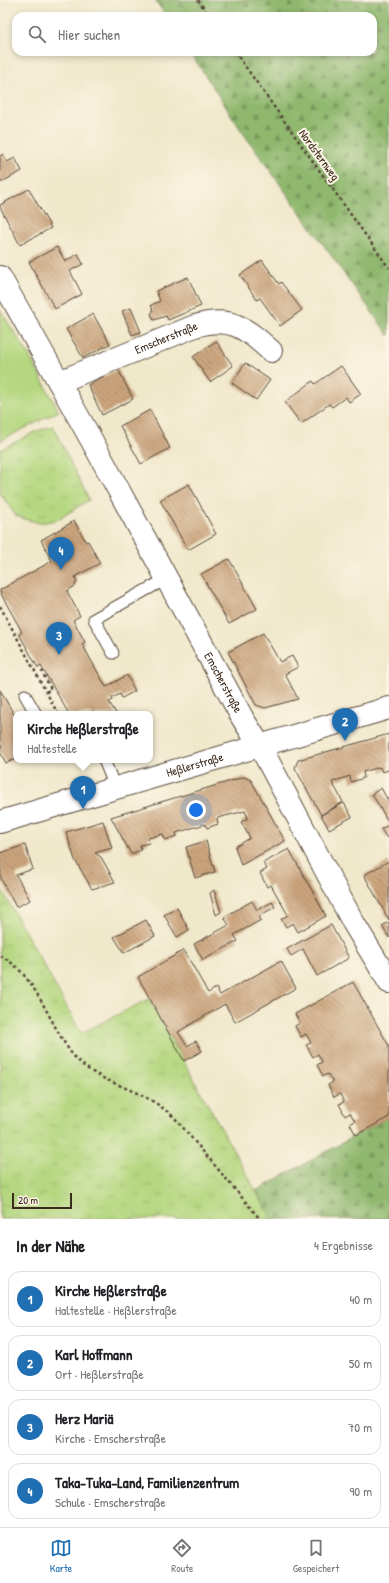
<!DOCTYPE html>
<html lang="de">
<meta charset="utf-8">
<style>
:root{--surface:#fff;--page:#f6f6f6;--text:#202124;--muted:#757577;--line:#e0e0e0;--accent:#1f6fb2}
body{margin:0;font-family:"Patrick Hand",sans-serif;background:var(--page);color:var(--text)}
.scale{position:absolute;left:12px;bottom:10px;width:60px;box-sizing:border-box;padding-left:4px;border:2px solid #3b2a1e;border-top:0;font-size:11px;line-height:14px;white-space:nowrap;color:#3b2a1e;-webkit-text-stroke:3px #fcf5e5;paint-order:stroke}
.you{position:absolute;left:196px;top:810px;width:14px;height:14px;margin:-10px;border:3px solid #fff;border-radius:50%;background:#1a73e8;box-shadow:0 0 0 6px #1a73e833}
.badge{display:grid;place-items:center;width:26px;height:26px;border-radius:50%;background:var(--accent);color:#fff;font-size:13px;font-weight:700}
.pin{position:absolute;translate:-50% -33px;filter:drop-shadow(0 1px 2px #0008)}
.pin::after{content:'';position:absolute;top:21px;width:14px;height:12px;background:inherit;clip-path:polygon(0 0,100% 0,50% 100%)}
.popup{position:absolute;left:13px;top:711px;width:140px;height:52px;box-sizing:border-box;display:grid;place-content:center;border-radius:8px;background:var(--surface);filter:drop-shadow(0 1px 3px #0005);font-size:13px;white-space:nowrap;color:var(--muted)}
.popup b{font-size:15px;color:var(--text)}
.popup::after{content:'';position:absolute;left:50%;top:100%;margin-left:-8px;border:8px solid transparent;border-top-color:var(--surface)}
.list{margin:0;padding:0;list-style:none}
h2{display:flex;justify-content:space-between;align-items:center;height:52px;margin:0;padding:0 16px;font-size:17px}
h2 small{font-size:13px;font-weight:400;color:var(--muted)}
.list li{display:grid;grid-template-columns:26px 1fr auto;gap:12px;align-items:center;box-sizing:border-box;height:56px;margin:0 8px 8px;padding:0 8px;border:1px solid var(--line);border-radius:12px}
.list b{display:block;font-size:15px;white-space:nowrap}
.list p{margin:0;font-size:13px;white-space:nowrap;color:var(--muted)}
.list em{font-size:13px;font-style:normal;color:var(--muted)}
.icon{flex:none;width:22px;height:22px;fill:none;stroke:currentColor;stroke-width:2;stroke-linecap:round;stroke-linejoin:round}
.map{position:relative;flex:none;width:389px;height:1219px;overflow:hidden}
.search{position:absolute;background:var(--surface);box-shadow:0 2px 6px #0003;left:12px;right:12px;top:12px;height:44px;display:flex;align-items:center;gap:10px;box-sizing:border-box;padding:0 14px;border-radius:12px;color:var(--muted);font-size:15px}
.sheet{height:308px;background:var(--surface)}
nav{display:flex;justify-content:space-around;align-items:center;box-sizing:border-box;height:56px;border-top:1px solid var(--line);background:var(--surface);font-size:11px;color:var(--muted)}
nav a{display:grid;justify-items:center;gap:2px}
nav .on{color:var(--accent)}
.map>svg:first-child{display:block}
</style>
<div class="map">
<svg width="389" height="1219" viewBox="0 0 389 1219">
<defs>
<pattern id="grass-tufts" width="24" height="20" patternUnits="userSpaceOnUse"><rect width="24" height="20" fill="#b4d77f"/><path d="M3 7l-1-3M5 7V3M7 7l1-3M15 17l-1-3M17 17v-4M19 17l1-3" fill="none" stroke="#9cb96d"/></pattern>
<pattern id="forest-firs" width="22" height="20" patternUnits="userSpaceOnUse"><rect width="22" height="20" fill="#8fb86e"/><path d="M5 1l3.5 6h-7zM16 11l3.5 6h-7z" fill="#76965a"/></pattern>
<pattern id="building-back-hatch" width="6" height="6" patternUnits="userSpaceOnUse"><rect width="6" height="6" fill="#cba47d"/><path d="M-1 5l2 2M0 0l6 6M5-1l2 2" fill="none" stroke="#a68666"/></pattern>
</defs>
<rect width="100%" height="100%" fill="#fcf5e5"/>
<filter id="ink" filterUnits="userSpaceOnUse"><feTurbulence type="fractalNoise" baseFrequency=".025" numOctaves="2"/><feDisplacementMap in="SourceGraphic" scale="8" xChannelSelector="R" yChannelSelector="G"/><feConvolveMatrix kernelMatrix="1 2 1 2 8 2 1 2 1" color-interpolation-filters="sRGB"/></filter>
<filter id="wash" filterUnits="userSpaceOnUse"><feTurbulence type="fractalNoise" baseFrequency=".012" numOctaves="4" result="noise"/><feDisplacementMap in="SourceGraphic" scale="16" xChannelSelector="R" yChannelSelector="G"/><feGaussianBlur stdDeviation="0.9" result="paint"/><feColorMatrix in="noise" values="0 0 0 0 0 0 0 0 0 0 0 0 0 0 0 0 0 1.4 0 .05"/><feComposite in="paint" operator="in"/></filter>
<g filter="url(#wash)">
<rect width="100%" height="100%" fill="#f0e8cb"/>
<!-- grass -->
<g fill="url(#grass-tufts)" stroke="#78804e">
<polygon points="53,426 89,500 57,520 39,523 16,516 0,493 0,450 37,431"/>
<polygon points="0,886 81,1033 149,999 256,1191 389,1117 389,1219 0,1219"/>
</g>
<!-- forest -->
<g fill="url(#forest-firs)" stroke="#657146">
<polygon points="155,0 389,0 389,336 241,130 190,52 373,52 373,16 166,16"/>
<polygon points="389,1117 389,1219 272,1219 256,1191"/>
</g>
<!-- garden -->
<polygon fill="#b4d77f" stroke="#78804e" points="0,310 27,352 59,411 0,441"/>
<g id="blocks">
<!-- building -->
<g fill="url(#building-back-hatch)">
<polygon points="3,154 7,162 15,158 22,171 0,183 0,156"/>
<polygon points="29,189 51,228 20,245 0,207 0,205"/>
<polygon points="57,247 65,261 78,254 83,264 70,271 82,294 55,309 29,262"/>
<polygon points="262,260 279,284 281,282 302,310 280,326 260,298 257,300 240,275"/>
<polygon points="188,277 201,306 168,320 166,316 154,320 151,314 153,311 151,305 160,301 156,291"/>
<polygon points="131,308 141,332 132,335 122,311"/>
<polygon points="93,314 110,344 83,358 66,329"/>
<polygon points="216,341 233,366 210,382 193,357"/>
<polygon points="245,363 270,380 256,400 232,383"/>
<polygon points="341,366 361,394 349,402 346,397 332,407 329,404 301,424 285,402 313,381 315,384"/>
<polygon points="118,369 133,399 102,415 88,385"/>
<polygon points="150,410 170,448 141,464 120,426"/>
<polygon points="189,484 216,534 188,550 160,500"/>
<polygon points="74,521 86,542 88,541 100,563 75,577 77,581 75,586 67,591 80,616 73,620 85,642 82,644 106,687 127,675 135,691 122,698 120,694 112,698 113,700 109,702 116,713 114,714 69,714 41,666 38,668 19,634 22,632 0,592 0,590 52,561 41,540"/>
<polygon points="229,559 257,609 229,624 201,574"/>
<polygon points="263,633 280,662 292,656 298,667 285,674 298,699 265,708 256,705 228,652"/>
<polygon points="0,690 16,718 16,759 6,763 0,752 0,748 2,747 0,744"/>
<polygon points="389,734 389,770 382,772 380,767 363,772 364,778 351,782 350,776 332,782 343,802 321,815 295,768 298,760"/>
<polygon points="244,777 251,780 285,841 241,865 235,847 250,838 241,822 248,818 245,811 217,818 218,824 207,828 205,824 176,833 177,836 165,840 163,834 148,838 149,843 140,845 141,850 131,854 112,819 111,817"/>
<polygon points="381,788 389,802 389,823 372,794"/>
<polygon points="344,803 352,817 329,829 321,815"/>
<polygon points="103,821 112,848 95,853 101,857 115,882 92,889 75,860 66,832"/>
<polygon points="389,825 389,836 387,838 381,829"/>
<polygon points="206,841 215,872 195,878 186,847"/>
<polygon points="25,845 33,869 16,875 30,900 16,907 1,879 0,853"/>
<polygon points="289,849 326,916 298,932 293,923 286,927 281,919 288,915 271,885 267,887 260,873 267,869 263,863"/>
<polygon points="389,861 389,920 364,875"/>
<polygon points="214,890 221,912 216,915 210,893"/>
<polygon points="252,901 257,910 272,902 275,907 259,916 261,920 234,935 238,941 203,960 194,944 229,925 224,917"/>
<polygon points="177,908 189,930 177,937 164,915"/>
<polygon points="146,920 155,936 124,953 114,937"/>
<polygon points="389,922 389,938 382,926"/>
<polygon points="331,925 349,958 317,976 303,949 291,956 287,949"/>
<polygon points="184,950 208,993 216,988 220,995 281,961 296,988 235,1022 225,1004 178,1032 187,1046 196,1041 202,1051 184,1061 138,977"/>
<polygon points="353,982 389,1046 389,1117 356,1135 350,1124 355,1121 350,1113 345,1116 339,1104 344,1102 340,1094 334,1097 328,1085 333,1082 328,1074 323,1076 317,1065 322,1062 318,1054 313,1057 306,1045 311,1043 306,1034 301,1037 295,1026 300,1023 295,1014"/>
</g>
</g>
</g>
<g filter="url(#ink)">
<use href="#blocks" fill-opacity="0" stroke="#564638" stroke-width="1"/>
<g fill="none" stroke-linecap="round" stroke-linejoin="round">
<defs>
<g id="lane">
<polyline points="113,653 94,619 166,579"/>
<polyline points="25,695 36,714"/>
<polyline points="104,760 115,787"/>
</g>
<g id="street">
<path id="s1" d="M0,277L92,441L243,719L260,746"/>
<path id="s2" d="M59,382L195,326C231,315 245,328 271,351"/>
</g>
<g id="secondary">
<polyline points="260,746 353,922 389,982"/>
<path id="s3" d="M0,822L389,708"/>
</g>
</defs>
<!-- lane casing -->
<use href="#lane" stroke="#564638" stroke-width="13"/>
<!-- street casing -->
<use href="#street" stroke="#564638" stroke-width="24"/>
<!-- secondary casing -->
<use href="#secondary" stroke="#564638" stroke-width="24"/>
<!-- path -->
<g stroke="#564638" stroke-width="2.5" stroke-dasharray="3 3" stroke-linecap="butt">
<polyline points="198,0 209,16"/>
<polyline points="235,52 389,268"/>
<polyline points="0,606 58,714"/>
<polyline points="44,671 42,672 51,689 46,692"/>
<polyline points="92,711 94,714"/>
<path d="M0,956C34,970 51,1028 73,1055C91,1077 117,1083 141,1095C154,1101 163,1108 174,1117L260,1219"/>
</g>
<!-- lane -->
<use href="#lane" stroke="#fff" stroke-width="11"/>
<!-- street -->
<use href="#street" stroke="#fff" stroke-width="22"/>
<!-- secondary -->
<use href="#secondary" stroke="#fff" stroke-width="22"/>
</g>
</g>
<g text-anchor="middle" stroke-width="4" stroke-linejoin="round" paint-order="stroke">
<!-- street labels -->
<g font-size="12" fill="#3b2a1e" stroke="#fcf5e5">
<text transform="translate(319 155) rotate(54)" y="4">Nordsternweg</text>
<text dy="4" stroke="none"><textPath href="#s2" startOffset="116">Emscherstraße</textPath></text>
<text dy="4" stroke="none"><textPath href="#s1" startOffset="463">Emscherstraße</textPath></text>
<text dy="4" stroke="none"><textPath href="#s3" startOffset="203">Heßlerstraße</textPath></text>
</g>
</g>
</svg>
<div class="scale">20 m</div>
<div class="you"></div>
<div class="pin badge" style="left:83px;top:809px">1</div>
<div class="popup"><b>Kirche Heßlerstraße</b>Haltestelle</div>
<div class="pin badge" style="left:345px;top:741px">2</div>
<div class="pin badge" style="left:59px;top:655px">3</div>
<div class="pin badge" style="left:61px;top:570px">4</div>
<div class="search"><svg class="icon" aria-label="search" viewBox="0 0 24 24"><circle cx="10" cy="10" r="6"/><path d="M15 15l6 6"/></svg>Hier suchen</div>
</div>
<section class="sheet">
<h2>In der Nähe<small>4 Ergebnisse</small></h2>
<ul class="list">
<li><span class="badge">1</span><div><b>Kirche Heßlerstraße</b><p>Haltestelle · Heßlerstraße</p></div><em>40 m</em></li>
<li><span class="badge">2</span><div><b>Karl Hoffmann</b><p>Ort · Heßlerstraße</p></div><em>50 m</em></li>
<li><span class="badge">3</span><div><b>Herz Mariä</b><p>Kirche · Emscherstraße</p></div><em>70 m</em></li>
<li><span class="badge">4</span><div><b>Taka-Tuka-Land, Familienzentrum</b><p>Schule · Emscherstraße</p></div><em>90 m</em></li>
</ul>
</section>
<nav>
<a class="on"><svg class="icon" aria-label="map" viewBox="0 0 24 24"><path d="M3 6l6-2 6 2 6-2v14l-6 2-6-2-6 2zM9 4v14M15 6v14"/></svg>Karte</a>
<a><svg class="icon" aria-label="directions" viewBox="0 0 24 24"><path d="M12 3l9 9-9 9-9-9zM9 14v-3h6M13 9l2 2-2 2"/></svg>Route</a>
<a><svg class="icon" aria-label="saved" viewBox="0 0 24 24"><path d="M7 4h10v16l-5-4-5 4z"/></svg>Gespeichert</a>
</nav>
